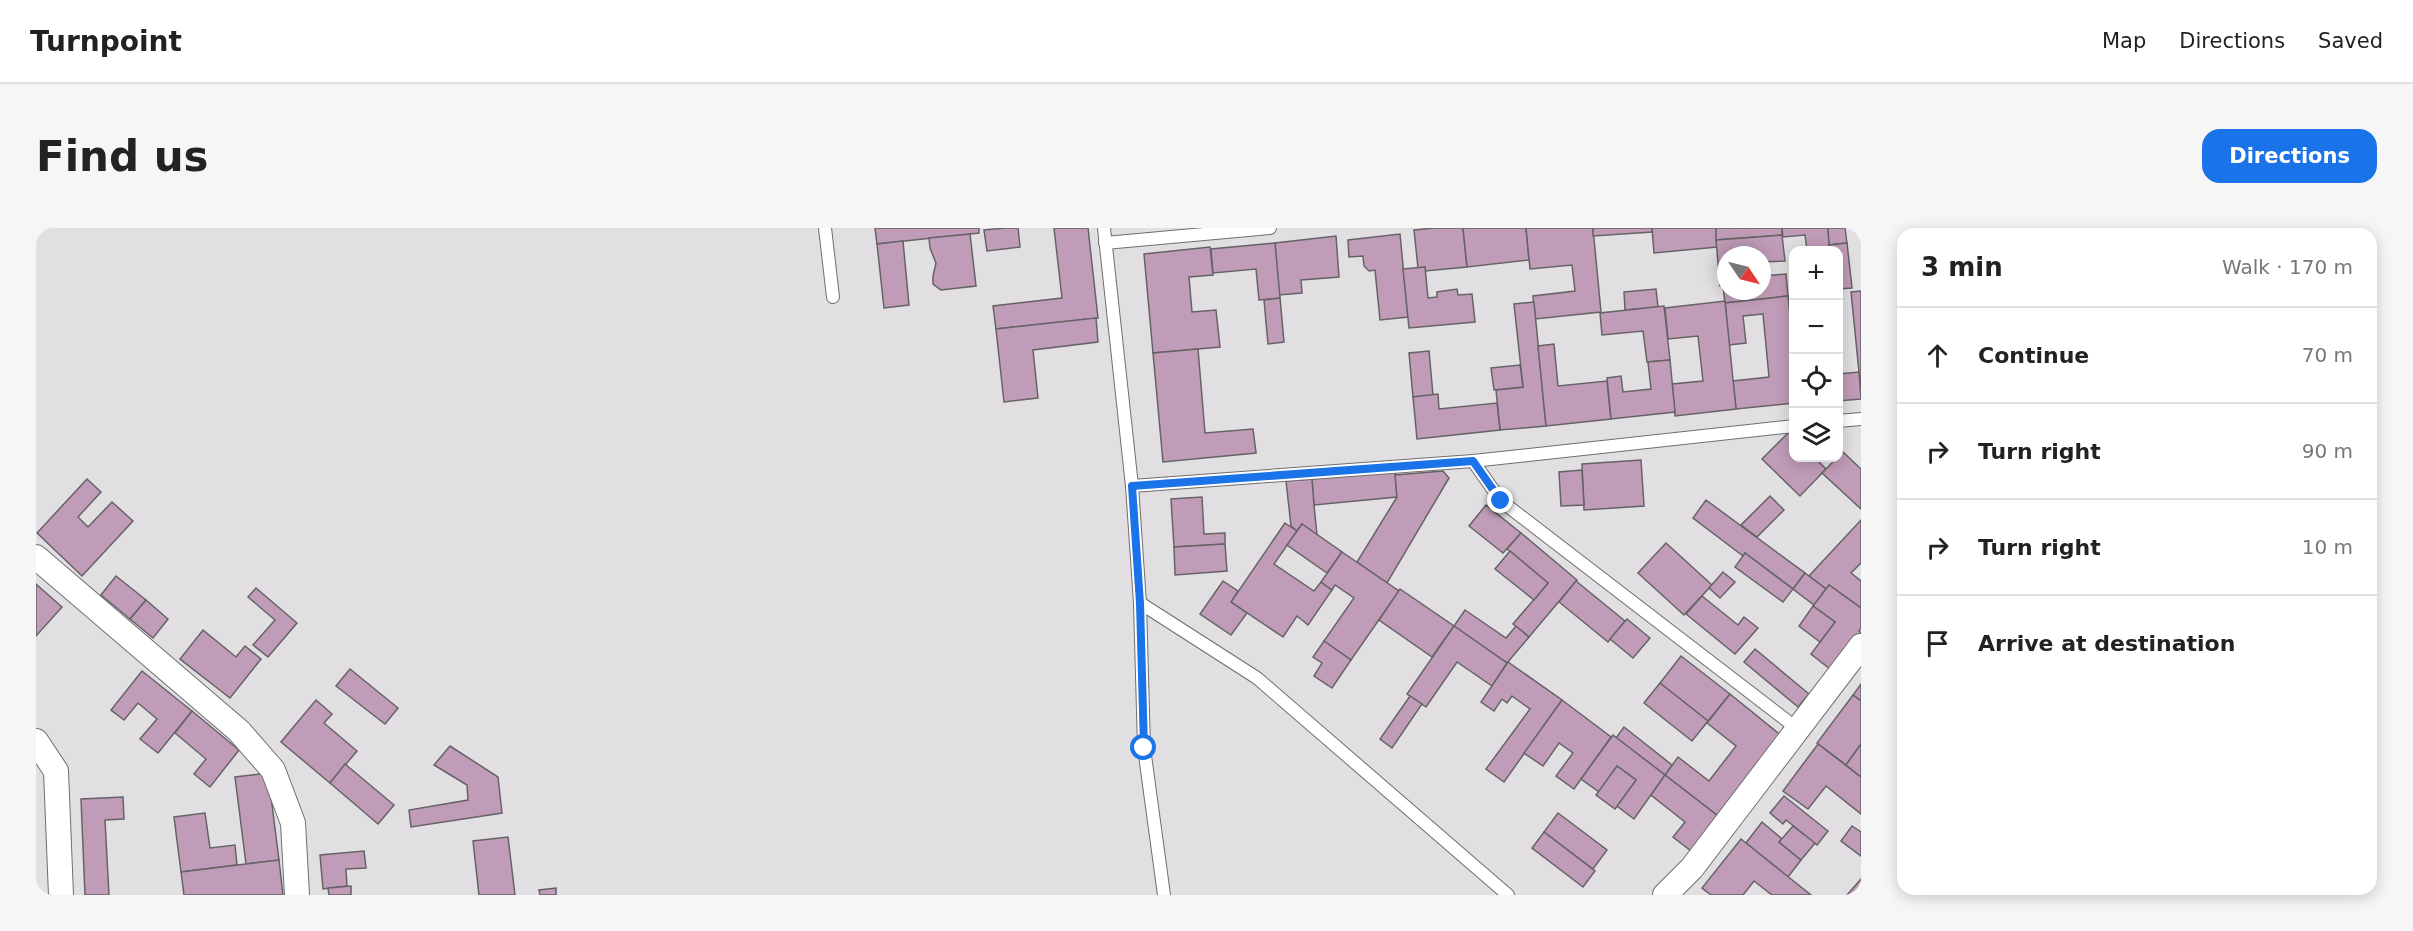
<!DOCTYPE html>
<meta charset="utf-8">
<style>
:root{--surface:#fff;--page:#f6f6f6;--text:#222;--muted:#767676;--line:#e0e0e0;--accent:#1a73e8}
body{margin:0;font-family:"DejaVu Sans",sans-serif;background:var(--page);color:var(--text)}
.controls{position:absolute;right:18px;top:18px;display:grid;overflow:hidden;border-radius:12px;box-shadow:0 3px 15px #0003}
.controls button{width:54px;height:54px;display:grid;place-items:center;padding:0;border:0;border-bottom:2px solid var(--line);background:var(--surface);color:var(--text);font:30px sans-serif}
.compass{position:absolute;left:1681px;top:18px;width:54px;height:54px;border-radius:50%;background:var(--surface);box-shadow:0 3px 15px #0003;rotate:125deg}
.stop{position:absolute;width:18px;height:18px;margin:-14px;border:4px solid #1a73e8;border-radius:50%;background:#fff}
.stop.end{background:#1a73e8;border-color:#fff;box-shadow:0 2px 6px #0008}
.list{margin:0;padding:0;list-style:none}
h2{display:flex;justify-content:space-between;align-items:center;height:78px;margin:0;padding:0 24px;font-size:26px}
h2 small{font-size:20px;font-weight:400;color:var(--muted)}
.list li{display:grid;grid-template-columns:39px 1fr auto;gap:18px;align-items:center;box-sizing:border-box;height:96px;padding:0 24px;border-top:2px solid var(--line)}
.list b{display:block;font-size:22px;white-space:nowrap}
.list em{font-size:20px;font-style:normal;color:var(--muted)}
.icon{flex:none;width:33px;height:33px;fill:none;stroke:currentColor;stroke-width:2;stroke-linecap:round;stroke-linejoin:round}
.map{position:relative;flex:none;width:1825px;height:667px;overflow:hidden;border-radius:18px}
header{display:flex;align-items:center;gap:36px;box-sizing:border-box;height:84px;padding:0 30px;background:var(--surface);border-bottom:2px solid var(--line)}
header strong{font-size:28px}
nav{display:flex;gap:33px;margin-inline-start:auto;font-size:21px}
.intro{display:flex;align-items:center;justify-content:space-between;box-sizing:border-box;height:144px;padding:0 36px}
h1{margin:0;font-size:42px}
.button{padding:15px 27px;border-radius:18px;background:var(--accent);color:#fff;font-size:21px;font-weight:700}
main{display:flex;gap:36px;padding:0 36px}
aside{flex:1;background:var(--surface);border-radius:18px;box-shadow:0 3px 15px #0003}
.map>svg:first-child{display:block}
</style>
<header>
<strong>Turnpoint</strong>
<nav><a>Map</a><a>Directions</a><a>Saved</a></nav>
</header>
<div class="intro"><h1>Find us</h1><a class="button">Directions</a></div>
<main>
<div class="map">
<svg width="1825" height="667" viewBox="0 0 1825 667">
<rect width="100%" height="100%" fill="#e2dfe2"/>
<!-- building -->
<g fill="#c19cb8" stroke="#666365" stroke-width="1.5">
<polygon points="839,0 943,0 943,5 841,16"/>
<polygon points="969,0 982,0 984,19 951,23 948,2"/>
<polygon points="1018,0 1052,0 1062,90 960,101 957,78 1026,70"/>
<polygon points="1398,0 1427,0 1431,39 1389,43 1389,39 1382,40 1378,2"/>
<polygon points="1427,0 1490,0 1493,32 1431,39"/>
<polygon points="1490,0 1557,0 1565,84 1499,91 1497,68 1539,63 1536,37 1494,41"/>
<polygon points="1557,0 1616,0 1616,4 1557,8"/>
<polygon points="1616,0 1680,0 1681,19 1618,25"/>
<polygon points="1680,0 1746,0 1746,7 1680,12"/>
<polygon points="1746,0 1792,0 1794,22 1771,22 1769,7 1747,9"/>
<polygon points="1792,0 1809,0 1811,15 1793,17"/>
<polygon points="934,6 940,58 905,62 897,56 897,48 900,35 894,20 893,10"/>
<polygon points="1364,6 1372,89 1344,92 1339,42 1333,43 1328,38 1327,28 1313,29 1312,12"/>
<polygon points="1746,7 1749,33 1726,34 1726,27 1690,27 1690,58 1684,58 1680,12"/>
<polygon points="1300,8 1303,49 1265,52 1266,65 1243,67 1239,15"/>
<polygon points="867,13 873,77 848,80 841,16"/>
<polygon points="1239,15 1244,70 1223,72 1220,41 1177,45 1175,21"/>
<polygon points="1811,15 1816,60 1802,61 1802,22 1794,22 1793,17"/>
<polygon points="1174,19 1177,47 1153,49 1156,84 1180,82 1184,119 1117,125 1108,26"/>
<polygon points="1389,39 1392,70 1401,69 1401,64 1421,61 1422,67 1436,66 1439,94 1373,100 1367,41"/>
<polygon points="1750,46 1752,68 1689,75 1687,58 1690,58 1690,63 1726,63 1726,48"/>
<polygon points="1620,61 1622,79 1589,82 1588,64"/>
<polygon points="1825,63 1825,164 1815,64"/>
<polygon points="1752,68 1758,125 1758,175 1700,181 1697,153 1733,149 1727,86 1707,88 1710,115 1693,117 1689,75"/>
<polygon points="1244,70 1248,114 1232,116 1228,72"/>
<polygon points="1689,73 1700,181 1639,188 1636,156 1667,153 1662,108 1632,111 1629,80"/>
<polygon points="1498,74 1510,198 1464,202 1460,162 1487,159 1478,76"/>
<polygon points="1628,78 1634,132 1611,134 1607,103 1566,107 1564,85"/>
<polygon points="1060,90 1062,114 997,122 1002,170 968,174 960,101"/>
<polygon points="1518,116 1522,158 1571,153 1575,191 1510,198 1502,118"/>
<polygon points="1162,121 1169,205 1217,201 1220,225 1127,234 1117,125"/>
<polygon points="1393,123 1397,167 1377,169 1373,125"/>
<polygon points="1634,132 1639,184 1575,191 1571,150 1585,148 1587,164 1615,161 1612,134"/>
<polygon points="1484,137 1487,159 1458,162 1455,140"/>
<polygon points="1823,144 1825,171 1802,173 1802,146"/>
<polygon points="1402,166 1403,181 1461,175 1464,202 1381,211 1377,169"/>
<polygon points="1753,204 1758,209 1758,230 1779,230 1790,241 1764,268 1726,231"/>
<polygon points="1807,224 1825,241 1825,281 1786,245"/>
<polygon points="1605,232 1608,278 1548,282 1546,236"/>
<polygon points="1546,242 1548,277 1525,278 1523,244"/>
<polygon points="1359,243 1361,269 1278,277 1276,251"/>
<polygon points="1407,243 1413,250 1351,355 1321,334 1361,269 1359,247"/>
<polygon points="51,251 65,264 42,289 52,299 76,274 97,293 46,348 1,305"/>
<polygon points="1276,251 1278,277 1281,307 1266,296 1261,303 1255,298 1250,253"/>
<polygon points="1734,268 1748,282 1721,309 1705,297"/>
<polygon points="1166,269 1168,306 1189,305 1189,316 1138,319 1135,271"/>
<polygon points="1670,272 1769,345 1757,361 1709,325 1707,328 1657,290"/>
<polygon points="1450,277 1485,305 1467,325 1433,298"/>
<polygon points="1825,292 1825,335 1815,345 1825,353 1825,380 1793,357 1790,361 1773,348"/>
<polygon points="1249,295 1261,303 1238,336 1278,363 1285,354 1296,362 1272,397 1261,388 1247,409 1195,374"/>
<polygon points="1266,296 1306,324 1291,345 1251,317"/>
<polygon points="1485,305 1541,352 1493,409 1477,396 1512,355 1471,321"/>
<polygon points="1630,315 1676,357 1648,387 1602,345"/>
<polygon points="1189,316 1191,343 1139,347 1138,319"/>
<polygon points="1474,323 1512,355 1498,372 1459,341"/>
<polygon points="1306,324 1363,363 1315,432 1288,413 1318,370 1299,357 1296,362 1285,354"/>
<polygon points="1709,325 1757,361 1747,374 1699,339"/>
<polygon points="1687,344 1699,354 1684,370 1673,360"/>
<polygon points="1769,345 1790,361 1778,377 1757,361"/>
<polygon points="80,348 110,372 94,391 65,367"/>
<polygon points="1187,353 1202,363 1195,374 1211,385 1195,407 1164,386"/>
<polygon points="1540,353 1589,393 1572,414 1523,374"/>
<polygon points="0,356 26,379 0,408"/>
<polygon points="1793,357 1825,380 1825,400 1823,403 1825,405 1794,441 1775,426 1799,394 1777,378"/>
<polygon points="220,360 261,395 232,429 217,417 239,392 212,369"/>
<polygon points="1364,361 1418,398 1396,429 1343,392"/>
<polygon points="1666,368 1702,397 1708,389 1722,400 1699,426 1650,386"/>
<polygon points="110,372 132,391 117,410 94,391"/>
<polygon points="1777,378 1799,394 1784,414 1763,398"/>
<polygon points="1429,382 1470,410 1480,398 1493,409 1471,435 1418,398"/>
<polygon points="1591,391 1614,410 1597,430 1574,411"/>
<polygon points="1418,398 1471,435 1456,458 1421,434 1390,479 1371,466"/>
<polygon points="167,402 200,429 209,418 225,431 194,470 144,431"/>
<polygon points="1288,413 1315,432 1296,460 1278,448 1286,435 1277,429"/>
<polygon points="1719,421 1773,466 1762,479 1708,434"/>
<polygon points="1645,428 1694,466 1672,493 1624,455"/>
<polygon points="1472,434 1526,472 1468,554 1450,541 1494,481 1476,468 1471,475 1466,471 1458,483 1445,474"/>
<polygon points="314,441 362,480 349,496 300,458"/>
<polygon points="106,443 156,483 122,525 104,511 121,491 102,475 88,492 75,482"/>
<polygon points="1624,455 1672,493 1656,513 1608,475"/>
<polygon points="1825,456 1825,473 1817,467"/>
<polygon points="1694,466 1747,509 1682,588 1629,547 1642,529 1673,553 1700,518 1671,495"/>
<polygon points="1817,467 1825,473 1825,516 1810,537 1781,515"/>
<polygon points="1374,468 1386,476 1356,520 1344,511"/>
<polygon points="280,472 296,486 288,495 321,523 294,555 245,514"/>
<polygon points="1526,472 1575,509 1538,561 1520,548 1537,525 1523,515 1507,538 1488,525"/>
<polygon points="156,483 203,522 174,559 158,546 170,531 139,505"/>
<polygon points="1588,499 1636,537 1629,547 1580,510"/>
<polygon points="1577,507 1629,547 1598,591 1581,578 1600,552 1581,538 1563,564 1545,551"/>
<polygon points="1782,516 1825,549 1825,586 1790,558 1772,581 1747,563"/>
<polygon points="1825,516 1825,549 1810,537"/>
<polygon points="414,518 462,549 466,585 375,599 373,582 432,572 431,557 398,537"/>
<polygon points="309,536 358,577 342,596 294,555"/>
<polygon points="1581,538 1600,552 1579,581 1560,567"/>
<polygon points="232,545 243,632 210,636 199,549"/>
<polygon points="1629,547 1682,588 1655,623 1637,609 1649,594 1615,567"/>
<polygon points="1748,568 1792,603 1781,617 1750,592 1747,596 1734,585"/>
<polygon points="87,569 88,591 69,592 73,667 49,667 45,571"/>
<polygon points="169,585 174,620 199,617 201,637 145,644 138,589"/>
<polygon points="1522,585 1571,622 1557,641 1508,604"/>
<polygon points="1726,594 1746,611 1743,614 1765,632 1752,649 1710,615"/>
<polygon points="1757,598 1779,615 1765,632 1743,614"/>
<polygon points="1816,598 1825,604 1825,628 1805,613"/>
<polygon points="1508,604 1559,643 1547,659 1496,620"/>
<polygon points="472,609 479,667 443,667 437,613"/>
<polygon points="1705,611 1775,667 1736,667 1718,653 1707,667 1675,667 1666,660"/>
<polygon points="328,623 330,640 310,641 311,658 287,661 284,627"/>
<polygon points="243,632 247,667 148,667 145,644"/>
<polygon points="1825,651 1825,667 1811,667"/>
<polygon points="315,658 315,667 293,667 292,660"/>
<polygon points="520,660 520,667 504,667 503,662"/>
</g>
<g fill="none" stroke-linecap="round" stroke-linejoin="round">
<defs>
<g id="service">
<polyline points="789,0 797,69"/>
<polyline points="1068,0 1096,258 1437,233 1758,198"/>
<polyline points="1069,15 1234,0"/>
<polyline points="1802,193 1825,191"/>
<polyline points="1437,233 1465,273 1763,502"/>
<polyline points="1096,258 1104,375 1108,520 1128,667"/>
<polyline points="1104,375 1221,450 1472,667"/>
</g>
<g id="minor">
<polyline points="0,329 203,503 237,542 257,595 261,667"/>
<polyline points="0,513 20,543 25,667"/>
<polyline points="1629,667 1656,640 1825,418"/>
</g>
</defs>
<!-- service casing -->
<use href="#service" stroke="#706d6f" stroke-width="14"/>
<!-- minor casing -->
<use href="#minor" stroke="#706d6f" stroke-width="26"/>
<!-- service -->
<use href="#service" stroke="#fff" stroke-width="12"/>
<!-- minor -->
<use href="#minor" stroke="#fff" stroke-width="24"/>
</g>
<g fill="none" stroke-linecap="round" stroke-linejoin="round">
<!-- route -->
<polyline stroke="#1a73e8" stroke-width="8" points="1108,520 1104,375 1096,258 1437,233 1465,273"/>
</g>
</svg>
<div class="controls">
<button>+</button>
<button>−</button>
<button><svg class="icon" aria-label="locate" viewBox="0 0 24 24"><circle cx="12" cy="12" r="6"/><path d="M12 2v4M12 18v4M2 12h4M18 12h4"/></svg></button>
<button><svg class="icon" aria-label="layers" viewBox="0 0 24 24"><path d="M12 4l9 5-9 5-9-5zM3 14l9 5 9-5"/></svg></button>
</div>
<svg class="compass" viewBox="-18 -18 36 36"><path d="M0-13l5 13h-10z" fill="#e53935"/><path d="M0 13l5-13h-10z" fill="#767676"/></svg>
<div class="stop" style="left:1108px;top:520px"></div>
<div class="stop end" style="left:1465px;top:273px"></div>
</div>
<aside>
<h2>3 min<small>Walk · 170 m</small></h2>
<ul class="list">
<li><svg class="icon" aria-label="ahead" viewBox="0 0 24 24"><path d="M12 20V5M6 11l6-6 6 6"/></svg><div><b>Continue</b></div><em>70 m</em></li>
<li><svg class="icon" aria-label="right" viewBox="0 0 24 24"><path d="M7 20v-9h11M14 6l5 5-5 5"/></svg><div><b>Turn right</b></div><em>90 m</em></li>
<li><svg class="icon" aria-label="right" viewBox="0 0 24 24"><path d="M7 20v-9h11M14 6l5 5-5 5"/></svg><div><b>Turn right</b></div><em>10 m</em></li>
<li><svg class="icon" aria-label="arrive" viewBox="0 0 24 24"><path d="M6 21V4h12l-3 4 3 4H6"/></svg><div><b>Arrive at destination</b></div></li>
</ul>
</aside>
</main>
